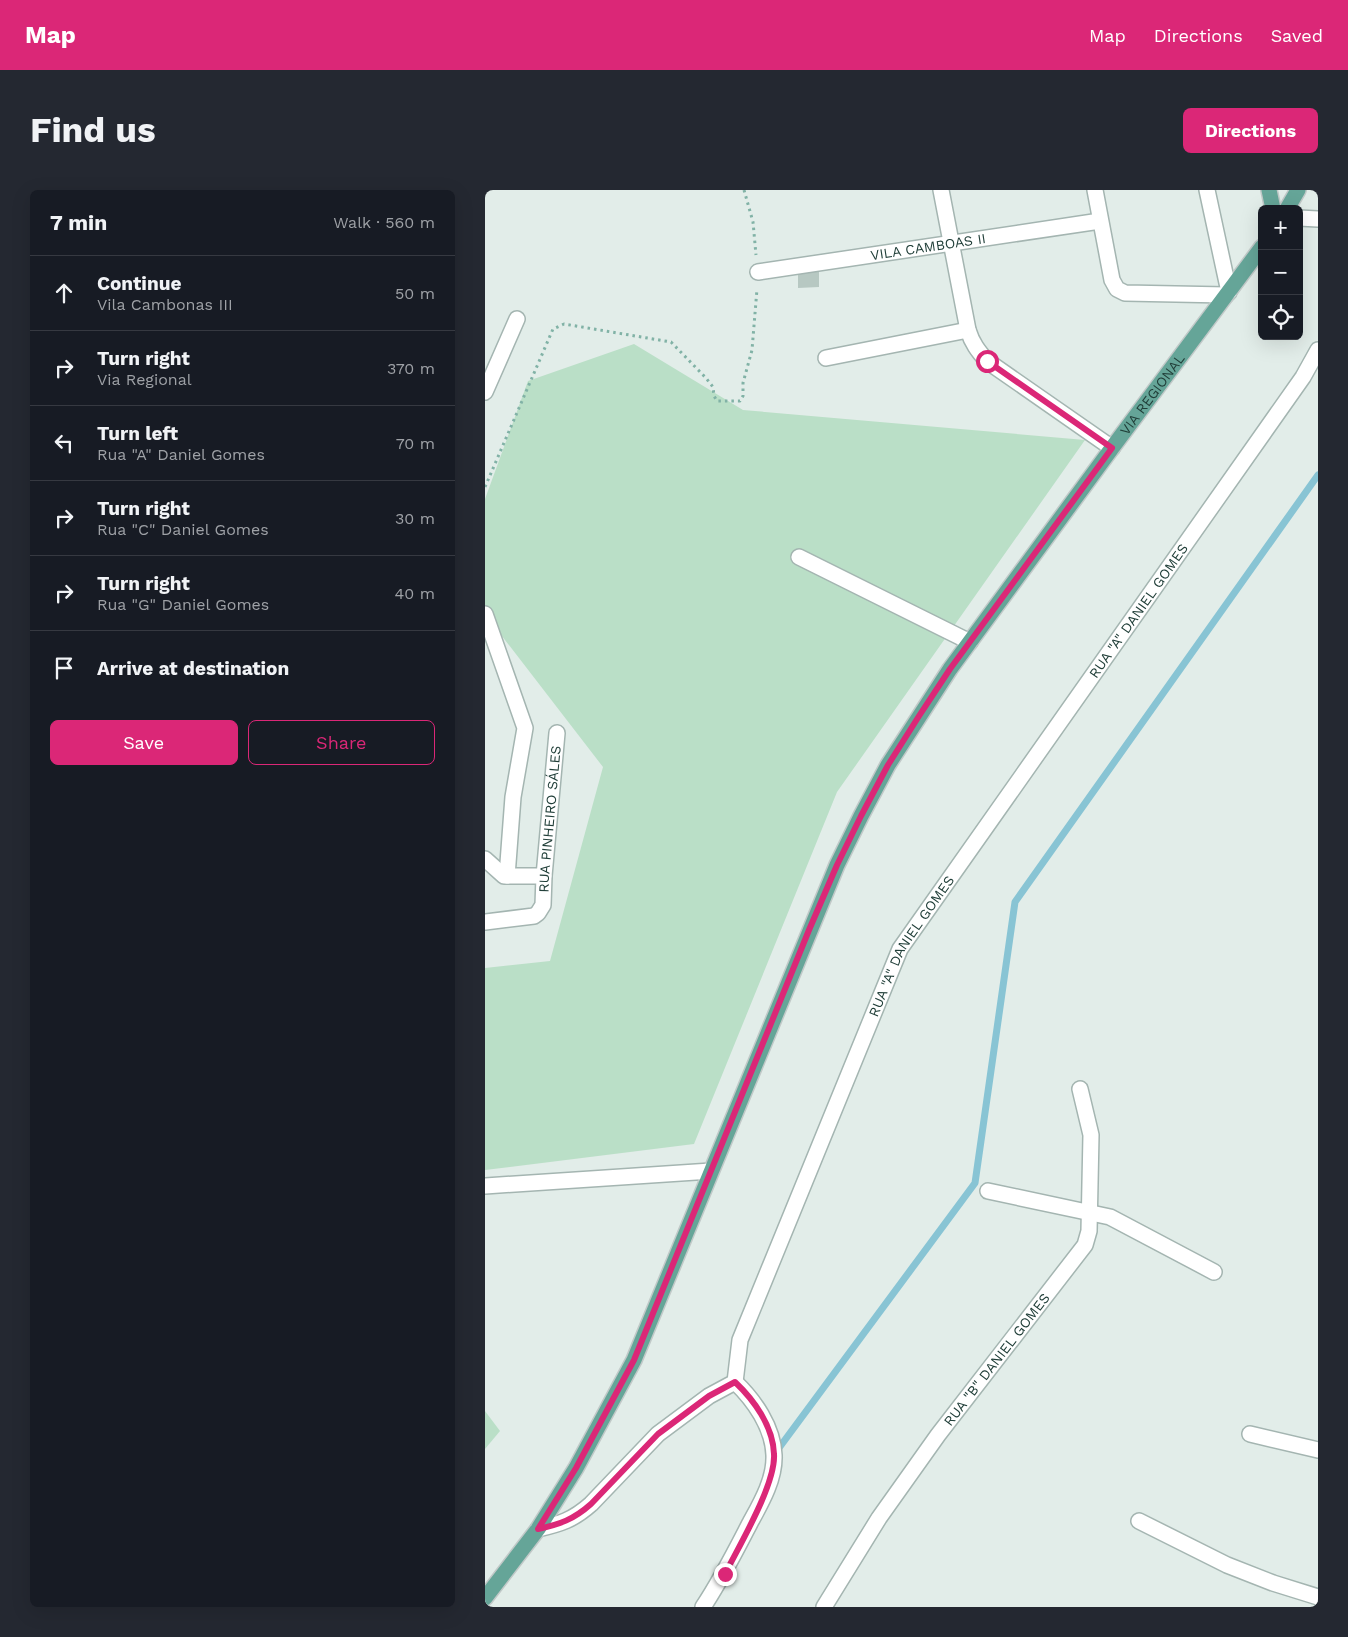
<!DOCTYPE html>
<meta charset="utf-8">
<style>
:root{--surface:#171b24;--page:#242831;--text:#f1f3f6;--muted:#9ea1a6;--line:#363941;--accent:#db2777}
body{margin:0;font-family:"Work Sans",sans-serif;background:var(--page);color:var(--text)}
.controls{position:absolute;right:15px;top:15px;display:grid;overflow:hidden;border-radius:8px;box-shadow:0 5px 20px #0002}
.controls button{width:45px;height:45px;display:grid;place-items:center;padding:0;border:0;border-bottom:1px solid var(--line);background:var(--surface);color:var(--text);font:25px sans-serif}
.stop{position:absolute;width:15px;height:15px;margin:-11px;border:4px solid #db2777;border-radius:50%;background:#fff}
.stop.end{background:#db2777;border-color:#fff;box-shadow:0 1px 5px #0008}
.list{margin:0;padding:0;list-style:none}
h2{display:flex;justify-content:space-between;align-items:center;height:65px;margin:0;padding:0 20px;font-size:21px}
h2 small{font-size:16px;font-weight:400;color:var(--muted)}
.list li{display:grid;grid-template-columns:32px 1fr auto;gap:15px;align-items:center;box-sizing:border-box;height:75px;padding:0 20px;border-top:1px solid var(--line)}
.list b{display:block;font-size:19px;white-space:nowrap}
.list p{margin:0;font-size:16px;white-space:nowrap;color:var(--muted)}
.list em{font-size:16px;font-style:normal;color:var(--muted)}
.actions{display:flex;gap:10px;padding:15px 20px}
.actions a{flex:1;padding:11px 0;border:1px solid var(--accent);border-radius:8px;text-align:center;font-size:18px;color:var(--accent)}
.actions .main{background:var(--accent);color:#fff}
.icon{flex:none;width:28px;height:28px;fill:none;stroke:currentColor;stroke-width:2;stroke-linecap:round;stroke-linejoin:round}
.map{position:relative;flex:none;width:833px;height:1417px;overflow:hidden;border-radius:8px}
header{display:flex;align-items:center;gap:30px;box-sizing:border-box;height:70px;padding:0 25px;background:var(--accent);color:#fff}
header strong{font-size:24px}
nav{display:flex;gap:28px;margin-inline-start:auto;font-size:18px}
.intro{display:flex;align-items:center;justify-content:space-between;box-sizing:border-box;height:120px;padding:0 30px}
h1{margin:0;font-size:35px}
.button{padding:12px 22px;border-radius:8px;background:var(--accent);color:#fff;font-size:18px;font-weight:700}
main{display:flex;gap:30px;padding:0 30px}
aside{flex:1;background:var(--surface);border-radius:8px;box-shadow:0 5px 20px #0002}
.map>svg:first-child{display:block}
</style>
<header>
<strong>Map</strong>
<nav><a>Map</a><a>Directions</a><a>Saved</a></nav>
</header>
<div class="intro"><h1>Find us</h1><a class="button">Directions</a></div>
<main>
<aside>
<h2>7 min<small>Walk · 560 m</small></h2>
<ul class="list">
<li><svg class="icon" aria-label="ahead" viewBox="0 0 24 24"><path d="M12 20V5M6 11l6-6 6 6"/></svg><div><b>Continue</b><p>Vila Cambonas III</p></div><em>50 m</em></li>
<li><svg class="icon" aria-label="right" viewBox="0 0 24 24"><path d="M7 20v-9h11M14 6l5 5-5 5"/></svg><div><b>Turn right</b><p>Via Regional</p></div><em>370 m</em></li>
<li><svg class="icon" aria-label="left" viewBox="0 0 24 24"><path d="M17 20v-9H6M10 6l-5 5 5 5"/></svg><div><b>Turn left</b><p>Rua &quot;A&quot; Daniel Gomes</p></div><em>70 m</em></li>
<li><svg class="icon" aria-label="right" viewBox="0 0 24 24"><path d="M7 20v-9h11M14 6l5 5-5 5"/></svg><div><b>Turn right</b><p>Rua &quot;C&quot; Daniel Gomes</p></div><em>30 m</em></li>
<li><svg class="icon" aria-label="right" viewBox="0 0 24 24"><path d="M7 20v-9h11M14 6l5 5-5 5"/></svg><div><b>Turn right</b><p>Rua &quot;G&quot; Daniel Gomes</p></div><em>40 m</em></li>
<li><svg class="icon" aria-label="arrive" viewBox="0 0 24 24"><path d="M6 21V4h12l-3 4 3 4H6"/></svg><div><b>Arrive at destination</b></div></li>
</ul>
<div class="actions"><a class="main">Save</a><a>Share</a></div>
</aside>
<div class="map">
<svg width="833" height="1417" viewBox="0 0 833 1417">
<rect width="100%" height="100%" fill="#e2ede9"/>
<!-- green -->
<g fill="#badfc7">
<polygon points="149,154 258,220 600,250 352,602 209,954 0,980 0,778 65,771 118,577 0,424 0,309 43,191"/>
<polygon points="0,1221 15,1241 0,1259"/>
</g>
<g fill="none" stroke-linecap="round" stroke-linejoin="round">
<!-- stream -->
<polyline stroke="#88c4d4" stroke-width="7" points="291,1262 490,993 530,712 833,285"/>
</g>
<!-- building -->
<polygon fill="#b7c8c2" points="334,77 334,97 313,98 313,78"/>
<g fill="none" stroke-linecap="round" stroke-linejoin="round">
<defs>
<g id="minor">
<path d="M456,0L483,140C487,153 493,161 502,171L627,258"/>
<polyline points="610,0 627,90 632,99 640,103 741,105"/>
<polyline points="722,0 744,102"/>
<polyline points="814,28 833,29"/>
<path id="s1" d="M273,82L615,31"/>
<polyline points="341,168 483,140"/>
<polyline points="0,202 32,129"/>
<polyline points="314,367 485,452"/>
<polyline points="0,424 40,538 28,607 22,686"/>
<polyline points="0,669 19,686 59,686"/>
<path id="s2" d="M0,732L49,726L53,723L58,715L59,686L72,543"/>
<polyline points="0,996 226,981"/>
<polyline points="503,1001 625,1027 729,1082"/>
<polyline points="765,1244 833,1260"/>
<polyline points="654,1331 742,1375 788,1393 833,1407"/>
<path id="s3" d="M53,1339C75,1334 88,1330 106,1314L173,1244L224,1206L250,1192L255,1150L415,759L818,187L833,160"/>
<path d="M218,1417C236,1390 250,1362 265,1333C276,1313 290,1289 289,1265C288,1237 269,1210 250,1192"/>
<path id="s4" d="M339,1417L394,1328L453,1245L600,1055L604,1041L606,945L595,899"/>
</g>
<g id="major">
<polyline points="784,0 788,19"/>
<polyline points="802,19 813,0"/>
<path id="s5" d="M0,1408L53,1339L91,1278L149,1170L352,675L376,626L403,575L465,479L627,258L777,57"/>
</g>
</defs>
<!-- minor casing -->
<use href="#minor" stroke="#a4b5b1" stroke-width="18"/>
<!-- major casing -->
<use href="#major" stroke="#c1c9c8" stroke-width="18"/>
<!-- path -->
<g stroke="#81b2a6" stroke-width="3" stroke-dasharray="2.5 4" stroke-linecap="butt">
<polyline points="259,0 268,32 271,65"/>
<polyline points="0,297 68,139 79,134 186,152 221,188 228,197 229,206 232,211 255,211 258,206 258,193 267,160 272,99"/>
</g>
<!-- minor -->
<use href="#minor" stroke="#fff" stroke-width="15"/>
<!-- major -->
<use href="#major" stroke="#65a598" stroke-width="15"/>
</g>
<g fill="none" stroke-linecap="round" stroke-linejoin="round">
<!-- route -->
<path stroke="#db2777" stroke-width="6" d="M240,1384C254,1356 291,1294 289,1264C288,1236 269,1210 250,1192L224,1206L173,1244L106,1314C88,1330 75,1334 53,1339L91,1278L149,1170L324,740L352,675L376,626L403,575L434,526L465,479L627,258L502,171"/>
</g>
<g text-anchor="middle" stroke-width="4" stroke-linejoin="round" paint-order="stroke">
<!-- street labels -->
<g font-size="14" fill="#213f39" stroke="#f3f9f7">
<text dy="5" stroke="none"><textPath href="#s1" startOffset="172">VILA CAMBOAS II</textPath></text>
<text dy="5" stroke="none"><textPath href="#s5" startOffset="1384">VIA REGIONAL</textPath></text>
<text dy="5" stroke="none"><textPath href="#s3" startOffset="1128">RUA "A" DANIEL GOMES</textPath></text>
<text dy="5" stroke="none"><textPath href="#s2" startOffset="150">RUA PINHEIRO SÁLES</textPath></text>
<text dy="5" stroke="none"><textPath href="#s3" startOffset="722">RUA "A" DANIEL GOMES</textPath></text>
<text dy="5" stroke="none"><textPath href="#s4" startOffset="302">RUA "B" DANIEL GOMES</textPath></text>
</g>
</g>
</svg>
<div class="controls">
<button>+</button>
<button>−</button>
<button><svg class="icon" aria-label="locate" viewBox="0 0 24 24"><circle cx="12" cy="12" r="6"/><path d="M12 2v4M12 18v4M2 12h4M18 12h4"/></svg></button>
</div>
<div class="stop" style="left:502px;top:171px"></div>
<div class="stop end" style="left:240px;top:1384px"></div>
</div>
</main>
